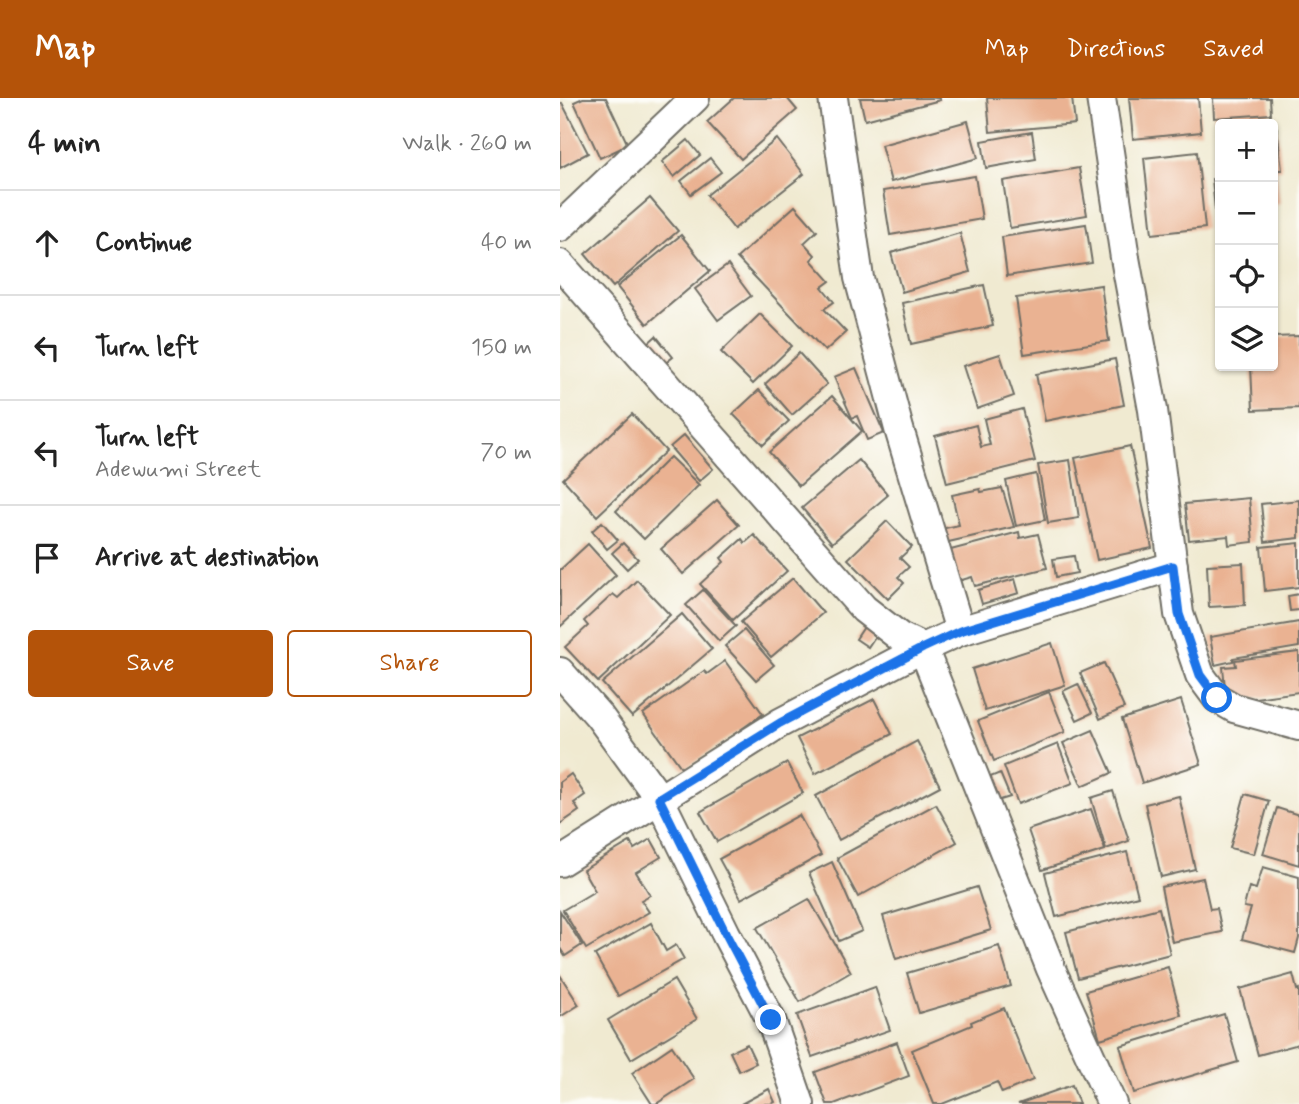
<!DOCTYPE html>
<meta charset="utf-8">
<style>
:root{--surface:#fff;--page:#f2f2f2;--text:#222;--muted:#767676;--line:#e0e0e0;--accent:#b45309}
body{margin:0;font-family:Mynerve,sans-serif;background:var(--page);color:var(--text)}
.controls{position:absolute;right:21px;top:21px;display:grid;overflow:hidden;border-radius:7px;box-shadow:0 2px 5px #0004}
.controls button{width:63px;height:63px;display:grid;place-items:center;padding:0;border:0;border-bottom:2px solid var(--line);background:var(--surface);color:var(--text);font:35px sans-serif}
.stop{position:absolute;width:21px;height:21px;margin:-16px;border:5px solid #1a73e8;border-radius:50%;background:#fff}
.stop.end{background:#1a73e8;border-color:#fff;box-shadow:0 2px 7px #0008}
.list{margin:0;padding:0;list-style:none}
h2{display:flex;justify-content:space-between;align-items:center;height:91px;margin:0;padding:0 28px;font-size:30px}
h2 small{font-size:23px;font-weight:400;color:var(--muted)}
.list li{display:grid;grid-template-columns:46px 1fr auto;gap:21px;align-items:center;box-sizing:border-box;height:105px;padding:0 28px;border-top:2px solid var(--line)}
.list b{display:block;font-size:26px;white-space:nowrap}
.list p{margin:0;font-size:23px;white-space:nowrap;color:var(--muted)}
.list em{font-size:23px;font-style:normal;color:var(--muted)}
.actions{display:flex;gap:14px;padding:21px 28px}
.actions a{flex:1;padding:16px 0;border:2px solid var(--accent);border-radius:7px;text-align:center;font-size:24px;color:var(--accent)}
.actions .main{background:var(--accent);color:#fff}
.icon{flex:none;width:38px;height:38px;fill:none;stroke:currentColor;stroke-width:2;stroke-linecap:round;stroke-linejoin:round}
.map{position:relative;flex:none;width:739px;height:1006px;overflow:hidden}
header{display:flex;align-items:center;gap:42px;box-sizing:border-box;height:98px;padding:0 35px;background:var(--accent);color:#fff}
header strong{font-size:33px}
nav{display:flex;gap:38px;margin-inline-start:auto;font-size:24px}
main{display:flex}
aside{flex:1;background:var(--surface)}
.map>svg:first-child{display:block}
</style>
<header>
<strong>Map</strong>
<nav><a>Map</a><a>Directions</a><a>Saved</a></nav>
</header>
<main>
<aside>
<h2>4 min<small>Walk · 260 m</small></h2>
<ul class="list">
<li><svg class="icon" aria-label="ahead" viewBox="0 0 24 24"><path d="M12 20V5M6 11l6-6 6 6"/></svg><div><b>Continue</b></div><em>40 m</em></li>
<li><svg class="icon" aria-label="left" viewBox="0 0 24 24"><path d="M17 20v-9H6M10 6l-5 5 5 5"/></svg><div><b>Turn left</b></div><em>150 m</em></li>
<li><svg class="icon" aria-label="left" viewBox="0 0 24 24"><path d="M17 20v-9H6M10 6l-5 5 5 5"/></svg><div><b>Turn left</b><p>Adewumi Street</p></div><em>70 m</em></li>
<li><svg class="icon" aria-label="arrive" viewBox="0 0 24 24"><path d="M6 21V4h12l-3 4 3 4H6"/></svg><div><b>Arrive at destination</b></div></li>
</ul>
<div class="actions"><a class="main">Save</a><a>Share</a></div>
</aside>
<div class="map">
<svg width="739" height="1006" viewBox="0 0 739 1006">
<rect width="100%" height="100%" fill="#fdfcf7"/>
<filter id="ink" filterUnits="userSpaceOnUse"><feTurbulence type="fractalNoise" baseFrequency=".0143" numOctaves="2"/><feDisplacementMap in="SourceGraphic" scale="14" xChannelSelector="R" yChannelSelector="G"/><feConvolveMatrix kernelMatrix="1 2 1 2 8 2 1 2 1" color-interpolation-filters="sRGB"/></filter>
<filter id="wash" filterUnits="userSpaceOnUse"><feTurbulence type="fractalNoise" baseFrequency=".00686" numOctaves="4" result="noise"/><feDisplacementMap in="SourceGraphic" scale="28" xChannelSelector="R" yChannelSelector="G"/><feGaussianBlur stdDeviation="1.57" result="paint"/><feColorMatrix in="noise" values="0 0 0 0 0 0 0 0 0 0 0 0 0 0 0 0 0 1.4 0 .05"/><feComposite in="paint" operator="in"/></filter>
<g filter="url(#wash)">
<rect width="100%" height="100%" fill="#f0ead1"/>
<g id="blocks">
<!-- building -->
<g fill="#eab292">
<polygon points="23,0 46,0 68,47 40,60 14,4"/>
<polygon points="174,0 227,0 237,12 181,61 147,24"/>
<polygon points="300,0 379,0 380,2 305,22"/>
<polygon points="427,0 512,0 515,26 430,34"/>
<polygon points="569,0 638,0 641,34 573,41"/>
<polygon points="653,0 710,0 711,16 654,20"/>
<polygon points="2,5 28,55 0,70 0,6"/>
<polygon points="408,23 418,60 331,84 321,47"/>
<polygon points="713,30 717,30 722,72 716,72 720,105 713,106"/>
<polygon points="472,34 476,61 426,70 422,43"/>
<polygon points="217,41 244,76 174,131 147,97"/>
<polygon points="128,42 140,57 114,79 102,64"/>
<polygon points="637,54 645,130 592,136 584,60"/>
<polygon points="150,60 161,74 131,96 121,83"/>
<polygon points="519,70 527,117 450,130 443,83"/>
<polygon points="415,78 422,121 330,137 323,93"/>
<polygon points="660,80 660,120 656,121 652,81"/>
<polygon points="90,100 118,133 53,189 25,156"/>
<polygon points="235,108 257,133 244,145 255,157 251,162 270,183 262,189 274,204 264,211 286,234 265,253 177,160"/>
<polygon points="526,126 532,165 447,178 442,139"/>
<polygon points="400,135 410,174 342,194 331,155"/>
<polygon points="121,137 150,173 87,226 57,189"/>
<polygon points="168,167 191,198 158,222 135,191"/>
<polygon points="424,187 433,228 351,246 342,205"/>
<polygon points="541,187 549,243 464,256 456,200"/>
<polygon points="200,216 232,248 193,286 161,254"/>
<polygon points="96,238 113,259 103,267 86,247"/>
<polygon points="739,238 739,310 693,312 691,268 713,268 713,239"/>
<polygon points="239,255 267,286 232,317 205,286"/>
<polygon points="440,256 454,298 417,311 403,268"/>
<polygon points="555,261 564,307 485,323 476,276"/>
<polygon points="296,270 324,335 307,342 297,318 292,320 274,279"/>
<polygon points="199,292 229,323 203,347 173,316"/>
<polygon points="272,298 302,333 239,388 209,354"/>
<polygon points="462,311 475,363 387,385 375,338 416,327 421,349 430,347 424,321"/>
<polygon points="72,316 106,353 37,418 3,381"/>
<polygon points="124,337 153,371 139,383 110,349"/>
<polygon points="570,348 592,450 537,462 515,360"/>
<polygon points="110,359 139,387 84,441 56,413"/>
<polygon points="299,362 328,397 272,445 242,410"/>
<polygon points="510,362 519,420 488,425 478,367"/>
<polygon points="476,376 485,422 456,428 446,383"/>
<polygon points="442,390 454,429 384,445 381,431 399,427 392,397 420,391 421,394"/>
<polygon points="689,400 693,444 669,447 668,438 629,442 625,406"/>
<polygon points="157,402 179,427 123,476 101,451"/>
<polygon points="739,402 739,440 705,444 701,406"/>
<polygon points="327,423 352,449 340,460 349,469 338,479 344,485 328,501 288,461"/>
<polygon points="42,424 58,442 47,451 32,433"/>
<polygon points="459,434 460,440 478,436 487,470 415,488 412,479 395,484 387,453"/>
<polygon points="194,437 227,473 173,522 140,486 164,464 161,460 182,441 185,445"/>
<polygon points="63,445 78,461 67,471 52,455"/>
<polygon points="739,445 739,489 705,493 701,449"/>
<polygon points="28,446 56,477 0,529 0,472"/>
<polygon points="514,458 517,475 496,479 493,461"/>
<polygon points="683,465 685,507 649,509 647,467"/>
<polygon points="233,480 263,515 211,559 181,524"/>
<polygon points="455,481 459,495 422,506 418,492"/>
<polygon points="77,482 110,517 38,584 5,549 28,528 24,523 53,496 58,500"/>
<polygon points="143,492 176,528 159,543 126,507"/>
<polygon points="739,496 739,512 730,513 728,498"/>
<polygon points="122,516 152,551 72,619 42,585"/>
<polygon points="739,524 739,549 673,560 673,563 655,567 650,539"/>
<polygon points="304,529 316,537 308,549 296,541"/>
<polygon points="184,532 214,567 196,582 165,548"/>
<polygon points="492,545 505,587 425,613 412,571"/>
<polygon points="739,554 739,594 681,602 666,600 663,569 676,568 675,562"/>
<polygon points="165,563 203,616 123,672 83,616 144,573 147,576"/>
<polygon points="544,565 564,610 540,621 520,575"/>
<polygon points="518,586 532,615 517,622 503,593"/>
<polygon points="489,594 505,634 434,663 418,623"/>
<polygon points="314,601 332,636 255,676 237,640"/>
<polygon points="621,602 641,666 582,685 562,621"/>
<polygon points="533,632 552,675 522,688 503,645"/>
<polygon points="357,643 380,688 279,742 256,698"/>
<polygon points="498,646 513,685 458,706 444,668"/>
<polygon points="227,665 243,695 157,744 140,714"/>
<polygon points="440,675 450,699 437,703 428,680"/>
<polygon points="11,676 25,697 14,705 19,713 0,726 0,684"/>
<polygon points="553,693 569,743 546,751 531,700"/>
<polygon points="685,696 709,703 694,756 670,750"/>
<polygon points="619,698 635,771 601,779 585,706"/>
<polygon points="376,706 397,744 298,799 277,760"/>
<polygon points="717,710 739,717 739,767 703,756"/>
<polygon points="531,711 545,752 482,772 468,732"/>
<polygon points="239,717 261,757 181,801 159,761"/>
<polygon points="91,741 101,759 76,774 90,797 81,802 89,814 26,851 3,812 35,793 23,772 70,744 74,751"/>
<polygon points="567,754 578,798 496,819 485,775"/>
<polygon points="272,764 302,833 279,843 249,775"/>
<polygon points="703,769 739,779 739,840 735,855 682,841 691,810 684,809 689,789 696,791"/>
<polygon points="643,780 650,811 657,810 662,834 612,844 601,789"/>
<polygon points="417,789 431,832 336,861 323,818"/>
<polygon points="249,801 291,874 240,904 197,830"/>
<polygon points="599,810 610,856 518,880 506,834"/>
<polygon points="0,813 22,847 5,858 0,850"/>
<polygon points="91,825 106,853 116,847 124,861 58,898 35,857"/>
<polygon points="439,848 451,888 359,915 347,875"/>
<polygon points="608,869 621,917 540,941 526,893"/>
<polygon points="733,876 737,892 739,891 739,946 698,957 680,891"/>
<polygon points="0,877 19,907 0,919"/>
<polygon points="114,882 137,921 71,961 48,922"/>
<polygon points="315,889 330,932 252,959 237,917"/>
<polygon points="444,910 473,982 442,995 437,984 382,1006 374,1006 352,952 412,927 411,924"/>
<polygon points="664,916 678,964 574,995 560,948"/>
<polygon points="337,944 349,978 274,1006 267,1006 255,974"/>
<polygon points="187,946 196,965 179,973 170,954"/>
<polygon points="112,948 134,981 96,1006 92,1006 72,975"/>
<polygon points="512,987 519,1006 458,1006"/>
<polygon points="209,991 215,1004 211,1006 181,1006"/>
</g>
</g>
</g>
<g filter="url(#ink)">
<use href="#blocks" fill-opacity="0" stroke="#706e65" stroke-width="2"/>
<g fill="none" stroke-linecap="round" stroke-linejoin="round">
<defs>
<g id="street">
<polyline points="273,0 299,180 339,331 400,533"/>
<polyline points="541,0 565,160 593,312 619,516 640,577 657,600 674,610 739,628"/>
<polyline points="0,129 135,0"/>
<polyline points="0,166 304,511 340,539 363,550 491,871 552,1006"/>
<polyline points="0,574 39,618 99,700 166,836 211,922 240,1006"/>
<polyline points="0,764 220,625 363,550 400,533 613,468"/>
</g>
</defs>
<!-- street casing -->
<use href="#street" stroke="#706e65" stroke-width="32"/>
<!-- street -->
<use href="#street" stroke="#fff" stroke-width="28"/>
</g>
</g>
<g fill="none" stroke-linecap="round" stroke-linejoin="round" filter="url(#ink)">
<!-- route -->
<polyline stroke="#1a73e8" stroke-width="9" points="211,922 166,836 99,700 220,625 363,550 400,533 613,468 619,516 640,577 657,600"/>
</g>
</svg>
<div class="controls">
<button>+</button>
<button>−</button>
<button><svg class="icon" aria-label="locate" viewBox="0 0 24 24"><circle cx="12" cy="12" r="6"/><path d="M12 2v4M12 18v4M2 12h4M18 12h4"/></svg></button>
<button><svg class="icon" aria-label="layers" viewBox="0 0 24 24"><path d="M12 4l9 5-9 5-9-5zM3 14l9 5 9-5"/></svg></button>
</div>
<div class="stop" style="left:657px;top:600px"></div>
<div class="stop end" style="left:211px;top:922px"></div>
</div>
</main>
